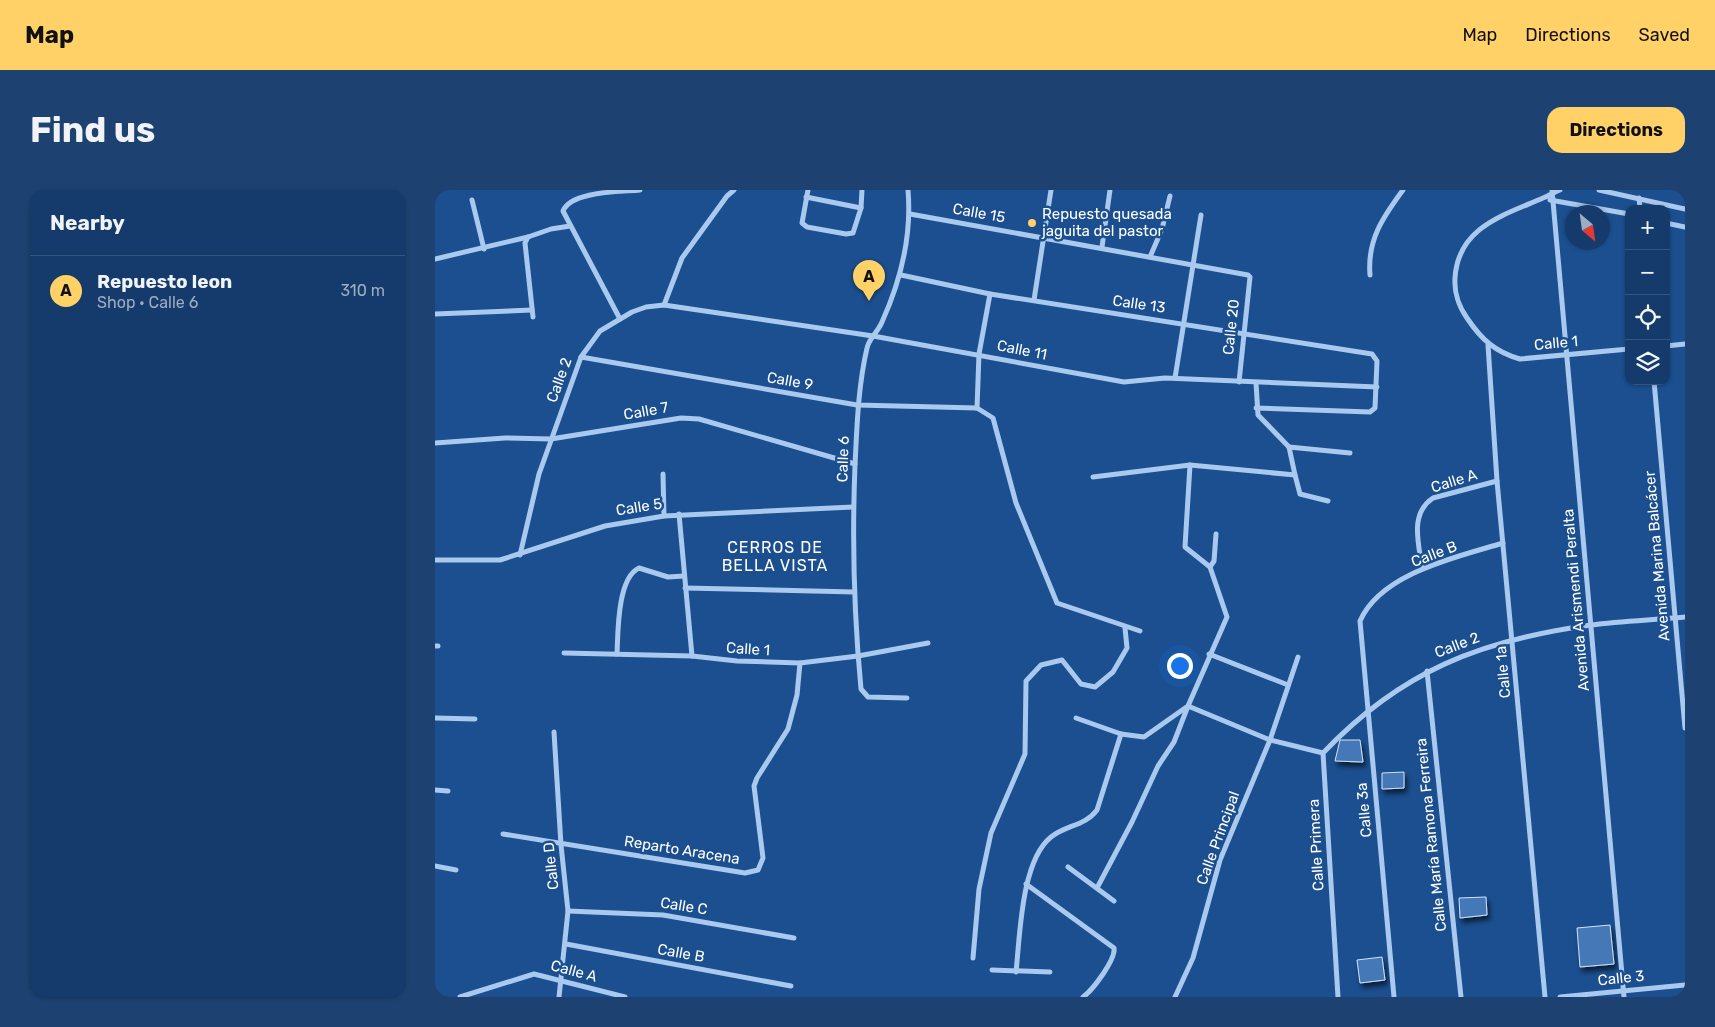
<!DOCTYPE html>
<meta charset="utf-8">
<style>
:root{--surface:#143b6b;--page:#1d4271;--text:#f1f3f6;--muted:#9dadc1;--line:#33557e;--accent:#ffd166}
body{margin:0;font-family:Rubik,sans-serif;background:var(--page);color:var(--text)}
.controls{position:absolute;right:15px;top:15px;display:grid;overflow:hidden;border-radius:10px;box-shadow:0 1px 4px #0004}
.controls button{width:45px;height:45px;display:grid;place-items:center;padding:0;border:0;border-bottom:1px solid var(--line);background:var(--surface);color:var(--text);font:25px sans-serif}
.compass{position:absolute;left:1130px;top:15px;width:45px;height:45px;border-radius:50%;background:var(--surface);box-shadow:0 1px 4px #0004;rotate:151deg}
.you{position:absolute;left:744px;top:475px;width:18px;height:18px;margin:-12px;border:4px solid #fff;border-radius:50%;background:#1a73e8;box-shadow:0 0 0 8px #1a73e833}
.badge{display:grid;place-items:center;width:32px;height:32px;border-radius:50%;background:var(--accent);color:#111;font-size:16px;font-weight:700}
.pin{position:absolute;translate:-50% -41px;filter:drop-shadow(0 1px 2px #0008)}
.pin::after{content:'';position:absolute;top:26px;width:18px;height:15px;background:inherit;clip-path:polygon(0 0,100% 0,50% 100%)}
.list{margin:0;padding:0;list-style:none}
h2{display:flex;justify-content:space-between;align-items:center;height:65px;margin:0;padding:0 20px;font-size:21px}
h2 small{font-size:16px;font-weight:400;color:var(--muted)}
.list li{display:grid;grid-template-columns:32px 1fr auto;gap:15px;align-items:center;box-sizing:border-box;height:70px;padding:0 20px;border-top:1px solid var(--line)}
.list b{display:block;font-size:19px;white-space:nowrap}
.list p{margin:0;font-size:16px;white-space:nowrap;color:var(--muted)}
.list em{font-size:16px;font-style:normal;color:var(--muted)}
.icon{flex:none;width:28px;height:28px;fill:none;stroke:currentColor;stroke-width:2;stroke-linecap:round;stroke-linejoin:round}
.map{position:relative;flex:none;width:1250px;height:807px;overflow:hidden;border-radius:15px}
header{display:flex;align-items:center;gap:30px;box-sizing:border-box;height:70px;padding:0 25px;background:var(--accent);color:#111}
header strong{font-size:24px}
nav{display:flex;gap:28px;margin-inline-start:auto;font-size:18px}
.intro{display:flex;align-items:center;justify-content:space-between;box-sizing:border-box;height:120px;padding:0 30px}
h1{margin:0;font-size:35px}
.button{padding:12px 22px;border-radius:15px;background:var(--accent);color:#111;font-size:18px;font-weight:700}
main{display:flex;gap:30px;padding:0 30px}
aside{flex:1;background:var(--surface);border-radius:15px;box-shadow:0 1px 4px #0004}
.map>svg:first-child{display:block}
</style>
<header>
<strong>Map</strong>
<nav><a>Map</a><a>Directions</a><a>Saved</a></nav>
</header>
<div class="intro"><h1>Find us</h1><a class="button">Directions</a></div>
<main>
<aside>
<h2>Nearby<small></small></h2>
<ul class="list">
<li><span class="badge">A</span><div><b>Repuesto leon</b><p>Shop · Calle 6</p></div><em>310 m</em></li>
</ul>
</aside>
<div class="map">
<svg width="1250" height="807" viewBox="0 0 1250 807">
<defs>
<filter id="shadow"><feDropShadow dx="2.5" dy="4.5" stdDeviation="2.5" flood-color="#0009"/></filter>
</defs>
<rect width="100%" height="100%" fill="#1b4f8f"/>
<!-- building -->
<g fill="#4478b7" stroke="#cfe3fa" filter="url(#shadow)">
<polygon points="905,550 925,550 928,572 900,571"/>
<polygon points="969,582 969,598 947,599 947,583"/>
<polygon points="1051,707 1052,725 1025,728 1024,708"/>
<polygon points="1175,735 1179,774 1145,777 1142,738"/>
<polygon points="947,767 950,790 925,793 922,770"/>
</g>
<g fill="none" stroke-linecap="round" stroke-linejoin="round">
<!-- street -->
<g stroke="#a9c9ee" stroke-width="5">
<polyline points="373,0 367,33 372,37 411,44 418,43 426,18 427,0"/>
<polyline points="1117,0 1189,807"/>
<path d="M1125,0C1119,2 1114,6 1108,8C1069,25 1023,37 1020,88C1019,102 1024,117 1032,128C1046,149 1060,162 1085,169L1194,159"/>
<polyline points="1164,0 1250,19"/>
<polyline points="371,7 426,18"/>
<polyline points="1204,8 1205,19"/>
<polyline points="37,10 49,59"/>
<polyline points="1115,10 1194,24"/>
<polyline points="475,24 813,85 815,87 804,192"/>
<polyline points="1231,33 1250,37"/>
<polyline points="667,57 675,0"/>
<polyline points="715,67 727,39 735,6"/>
<polyline points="0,69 93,47"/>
<polyline points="466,85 555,104 937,164 942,171 940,218 935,222 821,218"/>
<path d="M935,85C932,50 948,27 968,0"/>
<polyline points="599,110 616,0"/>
<polyline points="229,115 247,68 292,6 299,0"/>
<polyline points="0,124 97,120"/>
<polyline points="98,127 90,53 93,47 116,39 135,36"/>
<path d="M185,129L128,21C136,1 185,2 205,0"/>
<polyline points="1053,155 1062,291 1110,807"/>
<polyline points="1231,156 1250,154"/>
<polyline points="146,167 422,215 542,218 558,228 581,313 622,413 705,441"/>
<polyline points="740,188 766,25"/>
<polyline points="1219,191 1250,538"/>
<polyline points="542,218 544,164 555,104"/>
<polyline points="0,253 70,248 116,249 246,228 264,229 420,274"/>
<polyline points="854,257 915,263"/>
<polyline points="228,284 229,326"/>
<polyline points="860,285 865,304 893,311"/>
<polyline points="658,287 755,275 860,285 854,257 823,225 821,193"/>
<polyline points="244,324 257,466"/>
<polyline points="85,365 104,284 146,167 165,141 197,122 211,117 229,115 438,146 689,192 730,188 942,197"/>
<polyline points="0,370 65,370 170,336 229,326 418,317"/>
<polyline points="775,377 779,371 781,344"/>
<path d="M987,378C984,354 974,324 998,308L1062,291"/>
<polyline points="250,398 419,402"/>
<polyline points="0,456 3,456"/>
<polyline points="129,463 257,466 302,471 365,473 423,466 493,453"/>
<path d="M182,464C183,444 182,388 204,378L233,387L249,386"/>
<polyline points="774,464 853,495"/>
<polyline points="992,481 1026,807"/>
<path d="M472,508L433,507L426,499C419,425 417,350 420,275C422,236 423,197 432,158C434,148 443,142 447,132C466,90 477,47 473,0"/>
<polyline points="0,528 40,529"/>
<polyline points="641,528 686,544 709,547 753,516 792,427 775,377 750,357 755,275"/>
<polyline points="119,542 126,655 133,721 124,807"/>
<polyline points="0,600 13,601"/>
<polyline points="68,644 310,683 323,680 328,668 319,596 322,588 353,539 362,505 365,473"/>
<polyline points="0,676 21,680"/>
<polyline points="633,677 679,711"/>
<path d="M591,694L679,758C681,769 658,800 648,807"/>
<polyline points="662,698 697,632 723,576 739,552 753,516 835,550 888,563"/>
<polyline points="133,721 228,725 359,748"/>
<polyline points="131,754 356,796"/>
<polyline points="538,768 544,699 556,643 590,564 591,491 606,475 627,470 646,494 660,497 678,482 692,458 690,438"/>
<polyline points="557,780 615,782"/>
<path d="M581,782C585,746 586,671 616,647C631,635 650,636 662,620L686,544"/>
<polyline points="25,807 99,784 190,807"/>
<polyline points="740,807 758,768 785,670 835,550 863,467"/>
<path d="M903,807L888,563C966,481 1046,450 1156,435C1187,431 1219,430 1250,427"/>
<path d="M959,807L925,431C946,383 1022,367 1068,353"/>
<polyline points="1125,807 1250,795"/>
</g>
</g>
<!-- markers -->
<circle fill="#ffd166" stroke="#1b4f8f" stroke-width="2" cx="597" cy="33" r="5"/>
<g text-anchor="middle" stroke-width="5" stroke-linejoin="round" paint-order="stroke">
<!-- street labels -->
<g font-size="15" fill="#fff" stroke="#1b4f8f">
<text transform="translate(544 23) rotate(10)" y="5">Calle 15</text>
<text transform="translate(704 114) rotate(8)" y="5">Calle 13</text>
<text transform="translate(796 137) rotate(-84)" y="5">Calle 20</text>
<text transform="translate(1121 153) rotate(-5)" y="5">Calle 1</text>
<text transform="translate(587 160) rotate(11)" y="5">Calle 11</text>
<text transform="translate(124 190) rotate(-70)" y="5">Calle 2</text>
<text transform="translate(355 191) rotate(10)" y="5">Calle 9</text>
<text transform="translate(211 221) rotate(-10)" y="5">Calle 7</text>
<text transform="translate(408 269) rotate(-88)" y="5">Calle 6</text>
<text transform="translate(1019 291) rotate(-17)" y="5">Calle A</text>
<text transform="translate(204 317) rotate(-9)" y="5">Calle 5</text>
<text transform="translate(999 364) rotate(-21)" y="5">Calle B</text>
<text transform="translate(1222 366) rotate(-95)" y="5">Avenida Marina Balcácer</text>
<text transform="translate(1141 410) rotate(-95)" y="5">Avenida Arismendi Peralta</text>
<text transform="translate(1022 455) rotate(-21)" y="5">Calle 2</text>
<text transform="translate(313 459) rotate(4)" y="5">Calle 1</text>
<text transform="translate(1068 482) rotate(-95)" y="5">Calle 1a</text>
<text transform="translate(929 620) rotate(-95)" y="5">Calle 3a</text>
<text transform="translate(996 645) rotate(-96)" y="5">Calle María Ramona Ferreira</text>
<text transform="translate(783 648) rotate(-70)" y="5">Calle Principal</text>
<text transform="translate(881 655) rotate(-93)" y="5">Calle Primera</text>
<text transform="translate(247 660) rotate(9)" y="5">Reparto Aracena</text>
<text transform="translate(116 676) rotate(-96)" y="5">Calle D</text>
<text transform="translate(249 716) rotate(9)" y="5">Calle C</text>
<text transform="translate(246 763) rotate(10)" y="5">Calle B</text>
<text transform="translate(139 781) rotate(15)" y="5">Calle A</text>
<text transform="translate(1186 788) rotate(-6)" y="5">Calle 3</text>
</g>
<!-- poi labels -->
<g font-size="15" fill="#fff" stroke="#1b4f8f" text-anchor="start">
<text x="607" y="29">Repuesto quesada<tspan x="607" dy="17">jaguita del pastor</tspan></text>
</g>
<!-- neighbourhood labels -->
<g font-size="16" letter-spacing="1" fill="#fff" stroke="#1b4f8f">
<text x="340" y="363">CERROS DE<tspan x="340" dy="18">BELLA VISTA</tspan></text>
</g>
</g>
</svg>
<div class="controls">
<button>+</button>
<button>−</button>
<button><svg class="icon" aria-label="locate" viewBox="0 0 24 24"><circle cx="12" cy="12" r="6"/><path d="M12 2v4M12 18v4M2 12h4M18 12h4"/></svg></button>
<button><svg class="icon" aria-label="layers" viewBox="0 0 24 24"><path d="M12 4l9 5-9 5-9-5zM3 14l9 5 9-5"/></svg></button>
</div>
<svg class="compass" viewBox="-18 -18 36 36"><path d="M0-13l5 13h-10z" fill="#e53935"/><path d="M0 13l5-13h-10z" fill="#9dadc1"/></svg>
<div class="you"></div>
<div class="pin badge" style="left:434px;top:111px">A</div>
</div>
</main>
